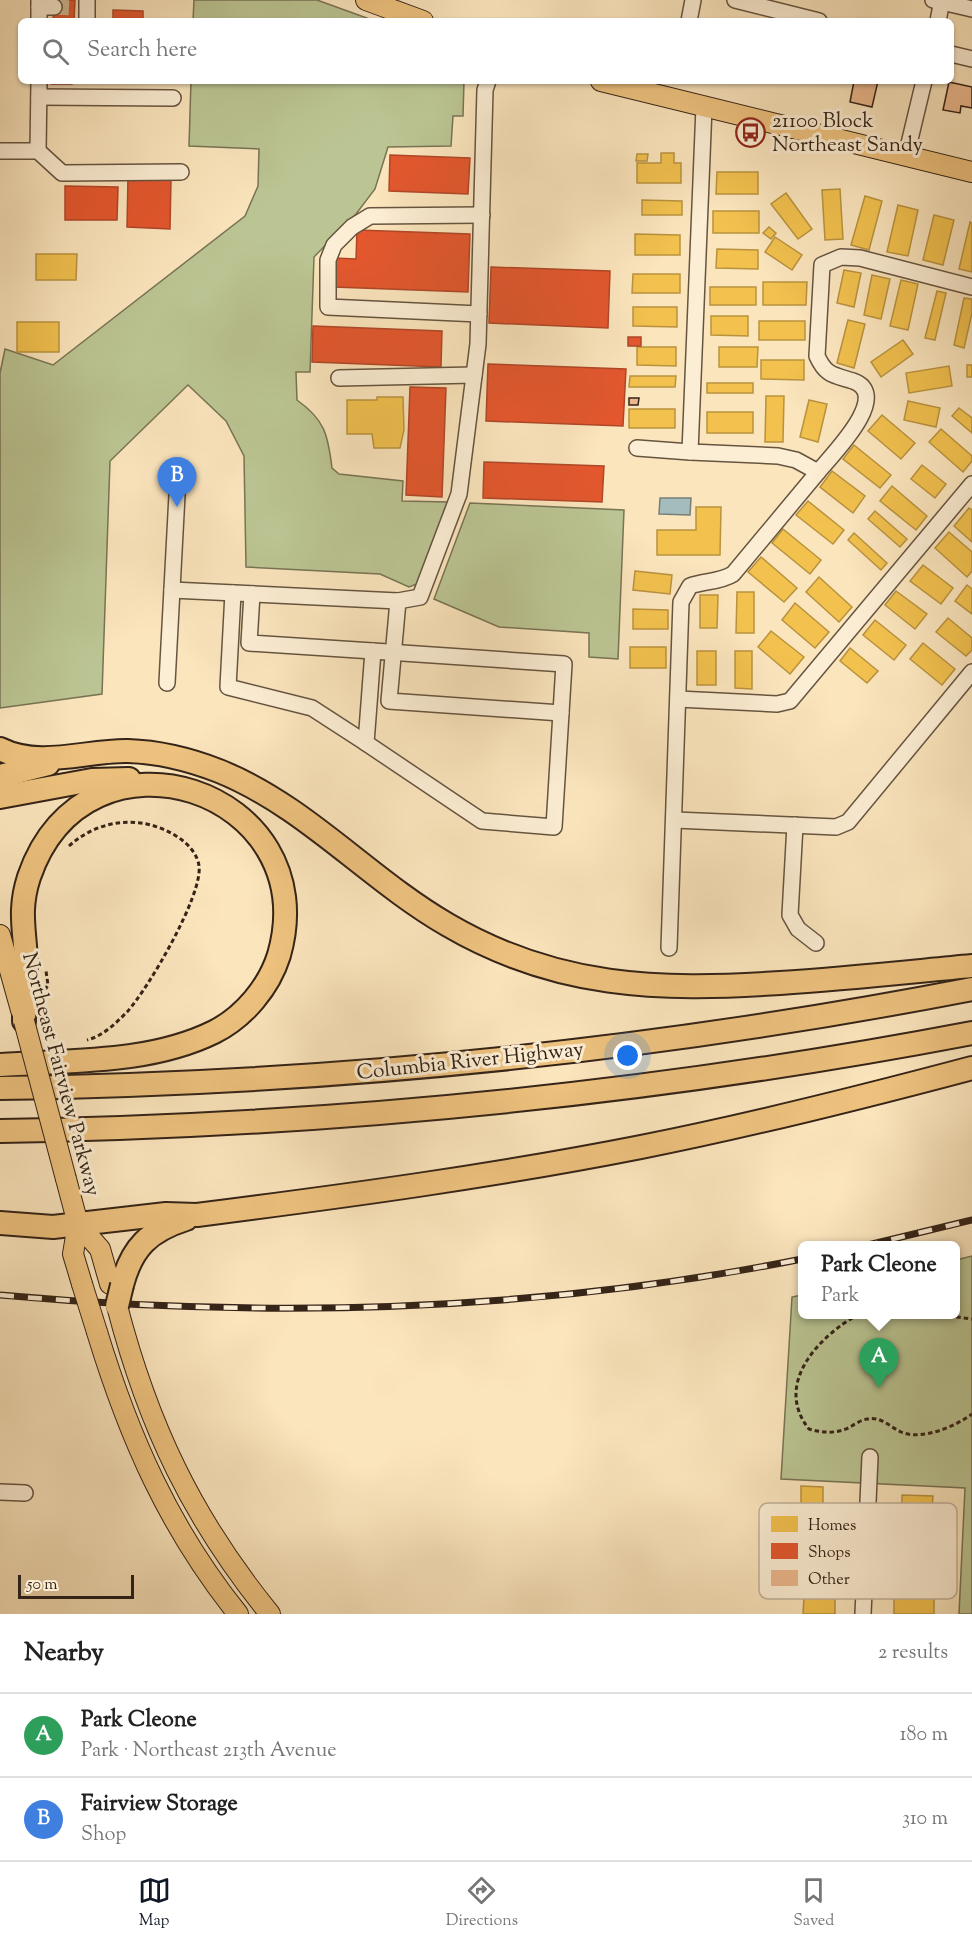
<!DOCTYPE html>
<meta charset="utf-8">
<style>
:root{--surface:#fff;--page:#f6f6f6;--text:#222;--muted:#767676;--line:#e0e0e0;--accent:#111827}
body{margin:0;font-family:"Sorts Mill Goudy",serif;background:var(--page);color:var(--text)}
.scale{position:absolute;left:18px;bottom:15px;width:116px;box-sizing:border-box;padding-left:6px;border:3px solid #342317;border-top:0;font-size:16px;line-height:21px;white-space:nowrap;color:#342317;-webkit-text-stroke:4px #fceed4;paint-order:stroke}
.you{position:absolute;left:628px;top:1056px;width:21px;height:21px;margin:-15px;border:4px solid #fff;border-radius:50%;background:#1a73e8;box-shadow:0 0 0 9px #1a73e833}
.badge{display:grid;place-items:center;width:39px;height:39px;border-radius:50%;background:var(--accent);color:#fff;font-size:20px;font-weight:700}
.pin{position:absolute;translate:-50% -50px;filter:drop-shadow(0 2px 3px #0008)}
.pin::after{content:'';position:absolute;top:32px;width:21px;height:18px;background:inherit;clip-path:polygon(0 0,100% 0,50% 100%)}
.popup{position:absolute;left:798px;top:1241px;width:162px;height:78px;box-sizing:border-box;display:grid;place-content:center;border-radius:9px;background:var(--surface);filter:drop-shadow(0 2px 4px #0005);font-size:20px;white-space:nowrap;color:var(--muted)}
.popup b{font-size:22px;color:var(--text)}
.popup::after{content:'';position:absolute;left:50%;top:100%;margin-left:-12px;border:12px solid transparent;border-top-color:var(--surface)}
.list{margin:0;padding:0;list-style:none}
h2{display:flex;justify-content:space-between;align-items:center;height:78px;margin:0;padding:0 24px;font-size:26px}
h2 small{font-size:20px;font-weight:400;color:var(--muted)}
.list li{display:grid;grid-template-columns:39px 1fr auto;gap:18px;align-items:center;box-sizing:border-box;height:84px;padding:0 24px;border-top:2px solid var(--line)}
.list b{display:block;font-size:22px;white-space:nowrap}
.list p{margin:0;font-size:20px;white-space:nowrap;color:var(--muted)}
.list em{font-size:20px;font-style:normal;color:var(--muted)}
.icon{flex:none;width:33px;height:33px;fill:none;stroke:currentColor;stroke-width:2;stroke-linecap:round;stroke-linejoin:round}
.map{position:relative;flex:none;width:972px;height:1614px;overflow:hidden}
.search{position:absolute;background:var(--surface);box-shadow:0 2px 4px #0004;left:18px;right:18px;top:18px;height:66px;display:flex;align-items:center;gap:15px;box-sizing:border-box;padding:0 21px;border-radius:9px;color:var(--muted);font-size:22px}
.sheet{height:246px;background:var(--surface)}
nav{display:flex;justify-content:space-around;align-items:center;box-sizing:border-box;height:84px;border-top:2px solid var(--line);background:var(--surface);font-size:16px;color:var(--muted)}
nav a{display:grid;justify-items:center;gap:3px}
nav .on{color:var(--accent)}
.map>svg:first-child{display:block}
</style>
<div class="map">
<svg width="972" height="1614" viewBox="0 0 972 1614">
<rect width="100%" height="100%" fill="#fbe5bd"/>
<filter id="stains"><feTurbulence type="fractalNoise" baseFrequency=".00333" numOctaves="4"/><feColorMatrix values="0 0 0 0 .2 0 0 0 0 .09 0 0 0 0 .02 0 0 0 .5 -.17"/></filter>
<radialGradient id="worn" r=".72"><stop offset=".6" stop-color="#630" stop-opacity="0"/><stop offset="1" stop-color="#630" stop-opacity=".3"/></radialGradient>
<!-- green -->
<g fill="#bbc593" stroke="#787455" stroke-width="1.5">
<polygon points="194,0 317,0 375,21 193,21"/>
<path d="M191,81H464L463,116H453L451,146L388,147L375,189L356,214L314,257L310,372H296L297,400C325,420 328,435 332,468L339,474L403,481L402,501L448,502L417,584L409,587L380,574L246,567L244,456L226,421L188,385L110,461L102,694L0,708V373L5,349L53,365L245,216L258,186L259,149L189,146Z"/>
<polygon points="470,503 624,510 618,659 589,657 589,633 499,627 434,599"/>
<polygon points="972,1256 972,1614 959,1614 965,1488 781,1479 792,1297 802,1295 802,1314 956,1314 956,1260"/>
</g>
<!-- water -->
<polygon fill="#a5bcbd" stroke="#787f7b" stroke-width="1.5" points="660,498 691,498 690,515 659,514"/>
<!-- homes -->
<g fill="#f2c14e" stroke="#b9923e" stroke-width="1.5">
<polygon points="661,153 674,153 674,163 681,163 681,183 637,183 637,163 661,163"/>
<polygon points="637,154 648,154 647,161 636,161"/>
<polygon points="717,172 758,172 758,194 716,194"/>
<polygon points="840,189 843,239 825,240 822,190"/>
<polygon points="786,193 812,229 798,239 771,204"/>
<polygon points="865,196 882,201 869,250 851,245"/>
<polygon points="642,200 682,201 682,215 642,215"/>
<polygon points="898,205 918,210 908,256 887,252"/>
<rect x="713" y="211" width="46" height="22"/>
<polygon points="934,215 954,220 943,265 923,260"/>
<polygon points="970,222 972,223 972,272 959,269"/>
<polygon points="769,227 776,233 771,239 763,233"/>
<polygon points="635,234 680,235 680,255 635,255"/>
<polygon points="775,237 802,255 792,270 765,252"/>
<polygon points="717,249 758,250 758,269 716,268"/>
<polygon points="36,254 77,254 76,280 36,280"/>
<polygon points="844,270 861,273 854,307 837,303"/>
<polygon points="633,274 680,274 680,293 632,293"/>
<polygon points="872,275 890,279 881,319 864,315"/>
<polygon points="901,280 918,284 908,330 890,326"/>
<polygon points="763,282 807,282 806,305 763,305"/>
<rect x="710" y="287" width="46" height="18"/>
<polygon points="937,291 946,293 935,340 925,338"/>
<polygon points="964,298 972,299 972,313 964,348 954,345"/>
<polygon points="633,307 677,307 677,327 633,326"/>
<polygon points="711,316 748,316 748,336 711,335"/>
<polygon points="848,320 865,324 854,368 837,363"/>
<rect x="759" y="321" width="46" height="19"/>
<rect x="17" y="322" width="42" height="30"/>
<polygon points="903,340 913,354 881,377 871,362"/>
<polygon points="637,347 676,347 676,366 637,365"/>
<polygon points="719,347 758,347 757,367 719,367"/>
<polygon points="761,360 804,360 804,380 761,379"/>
<rect x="967" y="365" width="5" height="12"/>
<polygon points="949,366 952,386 909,393 906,373"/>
<polygon points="630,376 676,376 675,387 629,387"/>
<rect x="707" y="383" width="46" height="10"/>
<polygon points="766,396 784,396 783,442 765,442"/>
<polygon points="377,397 403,397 404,430 400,448 374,448 372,434 347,434 347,400 377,400"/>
<polygon points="809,400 827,404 818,442 800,437"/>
<polygon points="908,401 940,408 936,427 904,420"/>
<polygon points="959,408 972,418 972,433 952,416"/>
<rect x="629" y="409" width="46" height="19"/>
<rect x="707" y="412" width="46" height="21"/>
<polygon points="882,415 915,443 901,459 868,431"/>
<polygon points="941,429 972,456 972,461 963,472 929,442"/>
<polygon points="854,445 891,475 880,488 843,459"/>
<polygon points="922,465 946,484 935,498 911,479"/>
<polygon points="832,471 865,496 853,513 820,487"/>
<polygon points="892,486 927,516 916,530 880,501"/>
<polygon points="808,501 844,530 833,544 796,515"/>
<polygon points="696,507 721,507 720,555 657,555 657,530 696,530"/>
<polygon points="969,508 972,510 972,542 954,526"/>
<polygon points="875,511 907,539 900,547 868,519"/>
<polygon points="783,529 821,560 810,574 772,543"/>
<polygon points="949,532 972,552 972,571 967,577 935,548"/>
<polygon points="854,533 887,563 881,570 848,540"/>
<polygon points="761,557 797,588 784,602 748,572"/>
<polygon points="923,565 953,588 941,604 910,581"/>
<polygon points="635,571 672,575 670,594 633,590"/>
<polygon points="819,577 852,607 839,622 806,592"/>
<polygon points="967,585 972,589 972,614 955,601"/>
<polygon points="896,591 927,614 915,629 885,605"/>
<polygon points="737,592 754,592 754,633 736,633"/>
<polygon points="700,595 718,595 717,628 700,628"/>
<polygon points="795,603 829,632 815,648 782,620"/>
<polygon points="633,609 668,610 668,629 633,629"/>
<polygon points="948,618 972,638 972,650 966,656 936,632"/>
<polygon points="875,620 906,645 894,660 863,635"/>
<polygon points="771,631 804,657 790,674 758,647"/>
<polygon points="923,643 955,669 942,685 910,659"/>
<rect x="630" y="647" width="36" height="21"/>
<polygon points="850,648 878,671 867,683 840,661"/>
<rect x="697" y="651" width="19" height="34"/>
<polygon points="735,651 752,651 752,689 735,688"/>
<polygon points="801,1486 823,1487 823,1514 835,1514 834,1533 816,1533 817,1527 791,1523 791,1511 801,1511"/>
<polygon points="902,1495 933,1496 930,1535 896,1535 896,1513 902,1513"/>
<polygon points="806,1538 837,1538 837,1558 830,1558 830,1567 837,1567 836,1585 806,1585"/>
<polygon points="901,1540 932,1540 932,1587 896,1587 896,1569 901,1569"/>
<polygon points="912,1591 934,1591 934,1614 894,1614 894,1594 912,1594"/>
<polygon points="804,1596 835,1596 835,1614 803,1614"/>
</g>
<!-- shops -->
<g fill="#e4572e" stroke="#af4727" stroke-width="1.5">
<polygon points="54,0 75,0 74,21 53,21"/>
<polygon points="113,10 143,11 143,21 113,21"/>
<rect x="51" y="81" width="21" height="3"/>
<polygon points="390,155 470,158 468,194 389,191"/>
<polygon points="128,177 171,179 170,229 127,227"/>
<polygon points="65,186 118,187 117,220 65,220"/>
<polygon points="357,230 470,234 468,292 334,287 335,258 356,259"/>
<polygon points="491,267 610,271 608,328 489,323"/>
<polygon points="313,326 442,331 441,367 312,362"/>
<rect x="628" y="337" width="13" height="9"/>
<polygon points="488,364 626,369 623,426 486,421"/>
<polygon points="410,387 446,388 442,497 406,495"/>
<polygon points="484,462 604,466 602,502 483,498"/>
</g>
<!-- building -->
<g fill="#ebb88d" stroke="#342317" stroke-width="1.5">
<polygon points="854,81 878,81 872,107 850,102"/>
<polygon points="949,82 972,87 972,108 961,106 960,113 943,110"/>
<polygon points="629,398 639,398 638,405 629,405"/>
</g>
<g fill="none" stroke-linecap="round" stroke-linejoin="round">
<!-- minor-tunnel -->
<polyline stroke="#d3be9c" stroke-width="15" stroke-dasharray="15 8" stroke-linecap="butt" points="54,7 75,8"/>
<defs>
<g id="minor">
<polyline points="39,0 39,21"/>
<polyline points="735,0 819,21"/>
<polyline points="933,0 972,9"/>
<polyline points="39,7 54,7"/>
<polyline points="87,21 87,0"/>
<polyline points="689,21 693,0"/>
<polyline points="938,21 942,0"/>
<polyline points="951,54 972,59"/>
<polyline points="488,81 485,90 478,344 459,494 420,597 398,601 389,701 561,713"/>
<polyline points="39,97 173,98"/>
<path d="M704,107L690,452L778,456L796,460L818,472C831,456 893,395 853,381C834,375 826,376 817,356L822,265L841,257L860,258L972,287"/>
<polyline points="0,151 38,151 62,173 181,172"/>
<polyline points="38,151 39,81"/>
<polyline points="906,156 924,81"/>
<polyline points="479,314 328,307 328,260 334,245 352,227 370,216 482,215"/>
<polyline points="339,378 474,375"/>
<polyline points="637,448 690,452"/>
<polyline points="172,590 398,601"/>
<polyline points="233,593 228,687 312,708 366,743"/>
<polyline points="252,594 249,643 373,651"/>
<polygon points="373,651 564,664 554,827 482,821 366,743"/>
<polyline points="167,683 178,476"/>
<polyline points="678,699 777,704 790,701 972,484"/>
<polyline points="675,820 836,827 848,822 972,672"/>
<polyline points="795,825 790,915 798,929 816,943"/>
<path d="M669,948L681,602L690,586C704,581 720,582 733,574L818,472"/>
<polyline points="0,1492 25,1493"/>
<polyline points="863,1614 870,1457"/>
</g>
<g id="major">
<polyline points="366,0 423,21"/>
<polyline points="601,81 972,172"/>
<polyline points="0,935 21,1010"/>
<polyline points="66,1179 78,1224 73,1254 82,1284"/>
<polyline points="78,1224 100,1249 110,1284"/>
<path d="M117,1306C148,1425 192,1518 270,1614"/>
<path d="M97,1332C129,1437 169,1528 238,1614"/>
</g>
<g id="highway">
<path d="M0,749C40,769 87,750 128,751C159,752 191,760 219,771C306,806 368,879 448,925C556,988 658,991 780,983C844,979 908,972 972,966"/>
<polyline points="0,776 48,764"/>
<polyline points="0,797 92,780 129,779"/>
<path d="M0,1065C70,1060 149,1064 214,1032C244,1017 269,987 279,955C326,790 86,710 29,877C18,911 25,930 26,962C26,982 24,1001 24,1021"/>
<path d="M0,1088C325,1084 652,1051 972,989"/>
<path d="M0,1131C326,1126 652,1094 972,1033"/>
<path d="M0,1223L53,1227L166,1214L197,1215C346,1196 494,1176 641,1147C752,1125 863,1097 972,1068"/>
<path d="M122,1285C132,1247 149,1231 186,1219"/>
</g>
</defs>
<!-- minor casing -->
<use href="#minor" stroke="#665440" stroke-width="18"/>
<!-- major casing -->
<use href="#major" stroke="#342317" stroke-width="22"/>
<!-- highway casing -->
<use href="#highway" stroke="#342317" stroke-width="26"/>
<!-- path -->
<g stroke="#342317" stroke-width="3" stroke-dasharray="4.5 3" stroke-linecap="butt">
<path d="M69,846C101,817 147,814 182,840C190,846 198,856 199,866C203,895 148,989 127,1012C116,1023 103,1036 87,1040"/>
<polyline points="45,990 48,985 46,971"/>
<path d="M859,1314C819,1336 773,1384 809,1429C823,1433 837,1434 850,1427C855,1424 861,1420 867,1419C881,1416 890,1427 901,1432C922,1441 956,1426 972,1414"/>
<polyline points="934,1314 972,1319"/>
</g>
<!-- minor -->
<use href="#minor" stroke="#fceed4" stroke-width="15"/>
<!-- major -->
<use href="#major" stroke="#eec27e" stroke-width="20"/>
<!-- highway -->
<use href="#highway" stroke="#eec27e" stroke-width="22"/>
<defs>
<g id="rail">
<polyline points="864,1246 972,1220"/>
<path d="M0,1295C268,1319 538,1312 802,1259"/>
</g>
</defs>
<!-- rail casing -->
<use href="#rail" stroke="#342317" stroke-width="7"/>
<!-- rail -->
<use href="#rail" stroke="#fceed4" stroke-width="4.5" stroke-dasharray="14" stroke-linecap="butt"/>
<defs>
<g id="major-bridge">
<polyline points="24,1021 66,1179"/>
<polyline points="82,1284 97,1332"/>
</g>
<polyline id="highway-bridge" points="117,1306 122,1285"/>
</defs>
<!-- major-bridge casing -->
<use href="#major-bridge" stroke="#342317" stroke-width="22" stroke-linecap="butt"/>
<!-- highway-bridge casing -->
<use href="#highway-bridge" stroke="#342317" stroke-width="26" stroke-linecap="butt"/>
<!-- major-bridge -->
<use href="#major-bridge" stroke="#eec27e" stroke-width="20"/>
<!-- highway-bridge -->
<use href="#highway-bridge" stroke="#eec27e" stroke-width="22"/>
</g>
<!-- icons -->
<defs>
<symbol id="bus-ring" viewBox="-11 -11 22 22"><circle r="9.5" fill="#fceed4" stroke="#8f2418" stroke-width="1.5"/><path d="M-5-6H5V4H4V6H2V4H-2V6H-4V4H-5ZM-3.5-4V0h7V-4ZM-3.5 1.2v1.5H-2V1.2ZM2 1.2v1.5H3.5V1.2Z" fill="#8f2418"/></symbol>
</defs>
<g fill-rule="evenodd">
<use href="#bus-ring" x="734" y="116" width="33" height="33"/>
</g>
<g text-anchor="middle" stroke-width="6" stroke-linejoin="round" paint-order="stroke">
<!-- poi labels -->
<g font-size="21" fill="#342317" stroke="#fceed4" text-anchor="start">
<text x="772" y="127">21100 Block<tspan x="772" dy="24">Northeast Sandy</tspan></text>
</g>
<!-- street labels -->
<g font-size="21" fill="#342317" stroke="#fceed4">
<text transform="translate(470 1060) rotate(-6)" y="7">Columbia River Highway</text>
<text transform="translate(62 1074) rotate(75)" y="7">Northeast Fairview Parkway</text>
</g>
</g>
<!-- legend -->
<rect x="759" y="1503" width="198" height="96" rx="9" fill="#fceed4" stroke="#c0b19b" stroke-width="1.5"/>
<rect x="771" y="1516" width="27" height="16" fill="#f2c14e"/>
<rect x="771" y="1543" width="27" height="16" fill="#e4572e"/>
<rect x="771" y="1570" width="27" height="16" fill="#ebb88d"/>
<g font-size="16" fill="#342317">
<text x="808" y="1530">Homes</text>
<text x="808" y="1557">Shops</text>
<text x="808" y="1584">Other</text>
</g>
<rect width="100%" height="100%" filter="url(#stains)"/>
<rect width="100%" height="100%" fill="url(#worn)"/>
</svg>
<div class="scale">50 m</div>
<div class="you"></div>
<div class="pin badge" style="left:879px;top:1388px;background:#2e9e5b">A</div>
<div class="popup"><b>Park Cleone</b>Park</div>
<div class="pin badge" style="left:177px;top:507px;background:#3f7fe0">B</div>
<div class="search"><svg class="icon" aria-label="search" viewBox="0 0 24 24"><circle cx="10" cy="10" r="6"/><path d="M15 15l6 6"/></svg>Search here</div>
</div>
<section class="sheet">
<h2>Nearby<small>2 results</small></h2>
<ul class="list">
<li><span class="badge" style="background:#2e9e5b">A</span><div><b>Park Cleone</b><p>Park · Northeast 213th Avenue</p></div><em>180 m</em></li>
<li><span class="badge" style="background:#3f7fe0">B</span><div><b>Fairview Storage</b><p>Shop</p></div><em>310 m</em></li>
</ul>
</section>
<nav>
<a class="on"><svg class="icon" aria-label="map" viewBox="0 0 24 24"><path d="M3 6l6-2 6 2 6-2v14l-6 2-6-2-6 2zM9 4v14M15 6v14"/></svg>Map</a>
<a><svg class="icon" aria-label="directions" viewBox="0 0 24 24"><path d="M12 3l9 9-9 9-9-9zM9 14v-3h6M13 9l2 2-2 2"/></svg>Directions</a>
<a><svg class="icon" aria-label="saved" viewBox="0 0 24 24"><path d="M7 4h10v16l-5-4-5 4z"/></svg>Saved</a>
</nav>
